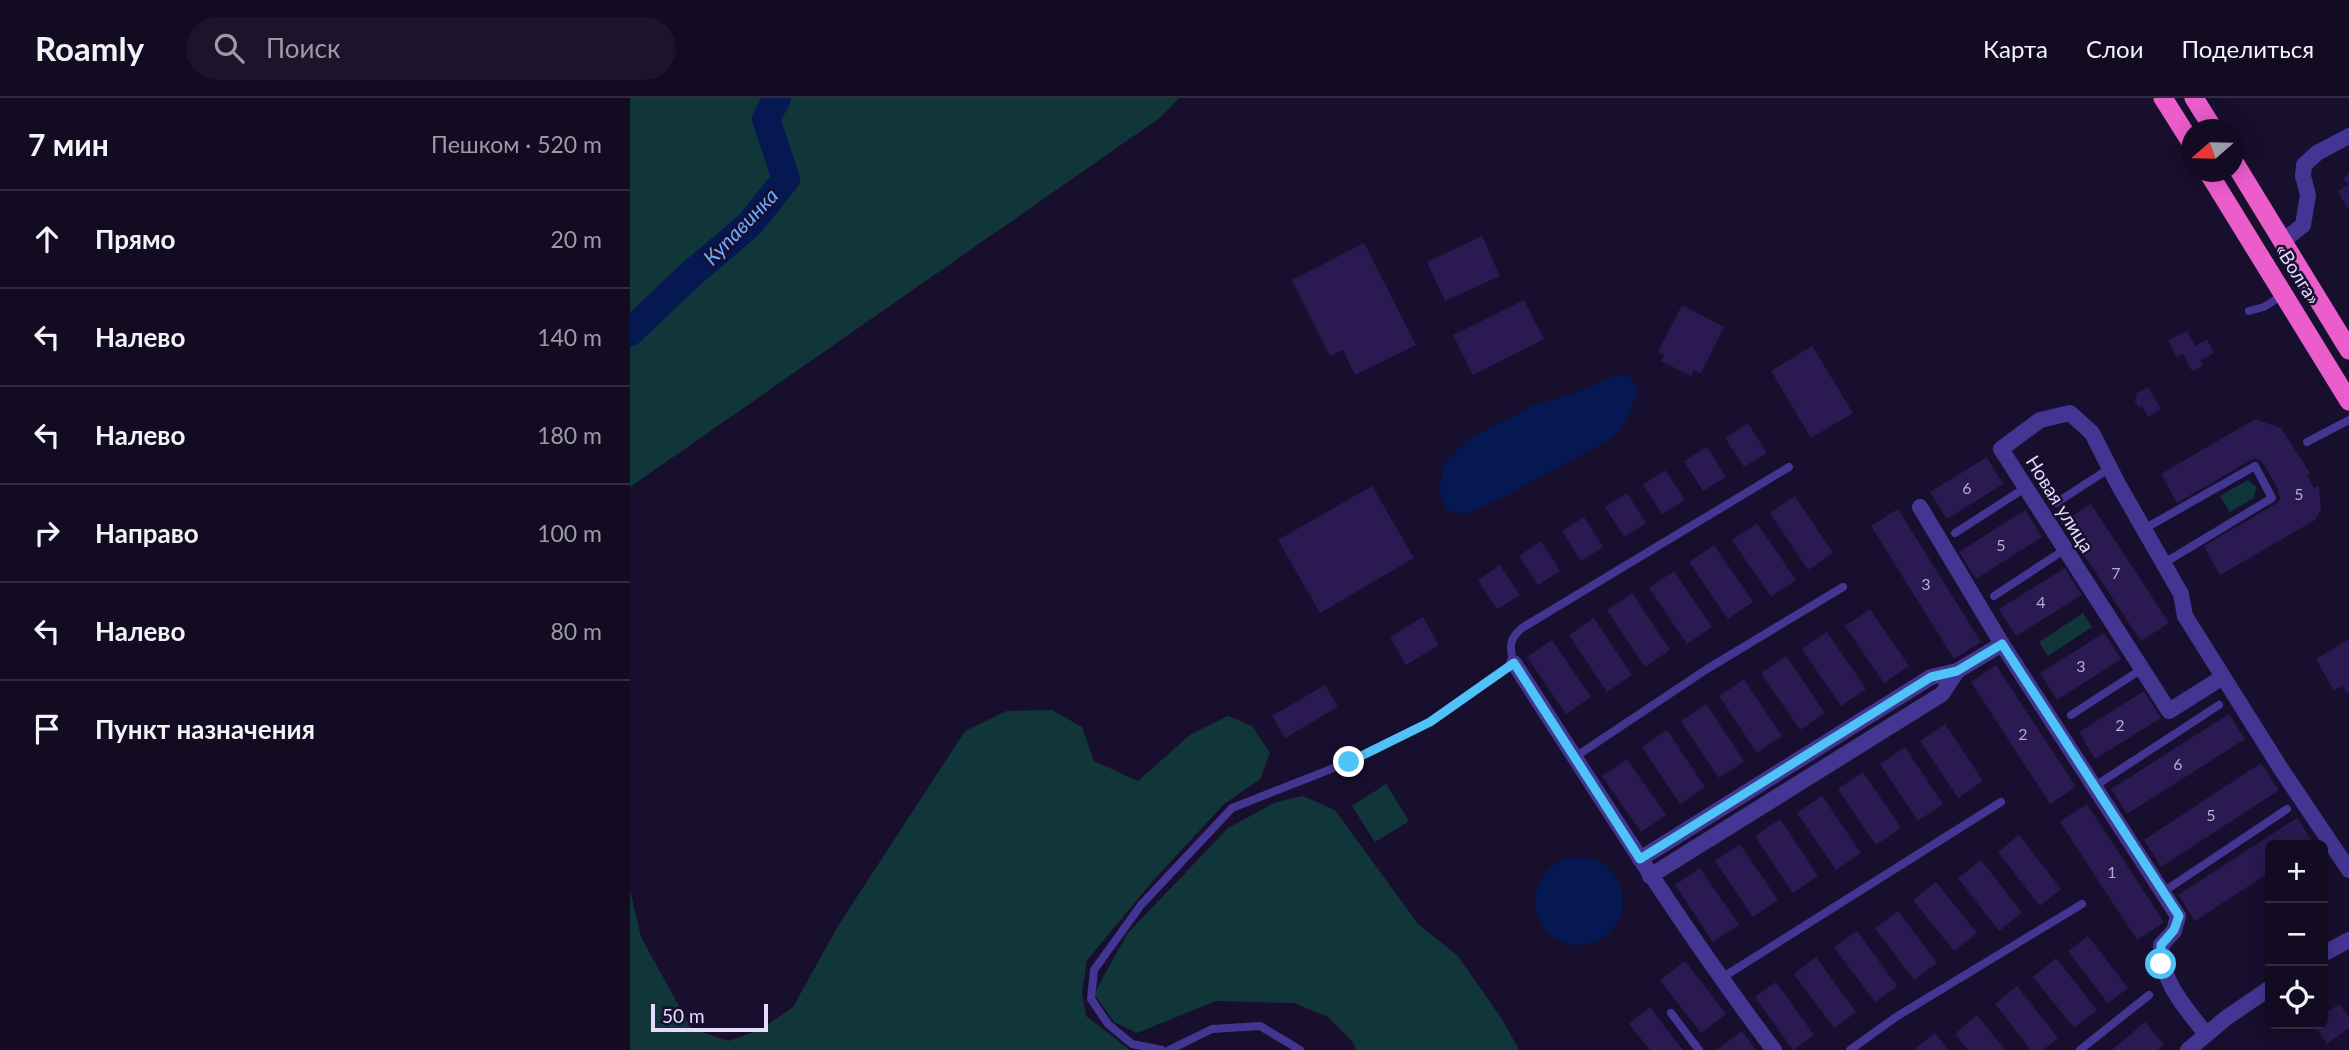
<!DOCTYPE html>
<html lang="ru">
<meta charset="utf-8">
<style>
:root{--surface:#120b22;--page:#1b142a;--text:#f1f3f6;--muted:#9c9ba5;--line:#312b40}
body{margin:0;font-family:Lato,sans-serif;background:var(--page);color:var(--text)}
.controls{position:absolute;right:21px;bottom:21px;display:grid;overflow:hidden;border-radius:10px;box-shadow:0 4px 18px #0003}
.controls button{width:63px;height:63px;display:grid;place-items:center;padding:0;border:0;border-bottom:2px solid var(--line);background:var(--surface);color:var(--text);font:35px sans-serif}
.compass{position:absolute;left:1551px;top:21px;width:63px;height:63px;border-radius:50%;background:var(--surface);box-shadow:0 4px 18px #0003;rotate:250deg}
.scale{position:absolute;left:21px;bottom:18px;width:117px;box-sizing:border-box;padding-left:7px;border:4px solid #e4dcff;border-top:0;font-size:19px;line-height:24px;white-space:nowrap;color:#e4dcff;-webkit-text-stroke:5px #180f2e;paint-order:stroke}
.stop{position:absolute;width:21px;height:21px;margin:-16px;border:5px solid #4fc3f7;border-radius:50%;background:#fff}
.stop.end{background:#4fc3f7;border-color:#fff;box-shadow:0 2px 7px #0008}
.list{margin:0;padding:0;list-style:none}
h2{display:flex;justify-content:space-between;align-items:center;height:91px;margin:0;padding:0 28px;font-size:30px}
h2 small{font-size:23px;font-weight:400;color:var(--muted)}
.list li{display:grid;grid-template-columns:46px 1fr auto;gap:21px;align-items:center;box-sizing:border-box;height:98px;padding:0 28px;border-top:2px solid var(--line)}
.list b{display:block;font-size:26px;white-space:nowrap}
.list em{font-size:23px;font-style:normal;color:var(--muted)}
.icon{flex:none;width:38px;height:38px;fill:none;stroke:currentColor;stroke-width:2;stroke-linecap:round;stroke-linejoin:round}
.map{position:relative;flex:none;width:1719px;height:952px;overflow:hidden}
header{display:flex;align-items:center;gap:42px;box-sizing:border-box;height:98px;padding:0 35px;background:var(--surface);border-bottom:2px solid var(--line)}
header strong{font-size:33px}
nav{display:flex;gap:38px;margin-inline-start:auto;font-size:24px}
.search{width:490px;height:63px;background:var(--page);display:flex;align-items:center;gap:18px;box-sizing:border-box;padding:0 24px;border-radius:38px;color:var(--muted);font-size:26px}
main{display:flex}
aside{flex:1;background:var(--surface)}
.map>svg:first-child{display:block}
</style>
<header>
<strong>Roamly</strong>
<div class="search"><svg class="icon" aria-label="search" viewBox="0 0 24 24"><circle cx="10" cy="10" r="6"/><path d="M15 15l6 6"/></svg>Поиск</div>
<nav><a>Карта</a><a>Слои</a><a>Поделиться</a></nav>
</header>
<main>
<aside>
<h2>7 мин<small>Пешком · 520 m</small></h2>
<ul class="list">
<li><svg class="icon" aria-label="ahead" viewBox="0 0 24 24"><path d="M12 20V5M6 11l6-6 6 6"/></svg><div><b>Прямо</b></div><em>20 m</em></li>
<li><svg class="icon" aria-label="left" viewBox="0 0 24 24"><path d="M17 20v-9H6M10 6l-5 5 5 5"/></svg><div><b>Налево</b></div><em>140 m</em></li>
<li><svg class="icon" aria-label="left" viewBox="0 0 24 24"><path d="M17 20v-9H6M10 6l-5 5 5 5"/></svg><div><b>Налево</b></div><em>180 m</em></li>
<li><svg class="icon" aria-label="right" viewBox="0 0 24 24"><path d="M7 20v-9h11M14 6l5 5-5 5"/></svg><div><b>Направо</b></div><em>100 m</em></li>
<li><svg class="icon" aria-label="left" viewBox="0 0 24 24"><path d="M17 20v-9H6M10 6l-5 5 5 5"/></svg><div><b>Налево</b></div><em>80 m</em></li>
<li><svg class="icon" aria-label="arrive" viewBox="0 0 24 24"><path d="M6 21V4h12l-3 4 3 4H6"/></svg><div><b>Пункт назначения</b></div></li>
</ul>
</aside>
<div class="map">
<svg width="1719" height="952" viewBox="0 0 1719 952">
<rect width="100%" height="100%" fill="#180f2e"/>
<!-- green -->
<g fill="#113639">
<polygon points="0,0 549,0 531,19 0,389"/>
<polygon points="1618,382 1626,389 1624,400 1600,414 1590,398"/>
<polygon points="1453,515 1462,529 1418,558 1409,544"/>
<polygon points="422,612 452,629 464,663 508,683 561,636 598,618 622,628 640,655 630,681 594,706 521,785 457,862 452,895 456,918 500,952 0,952 0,792 11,839 61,930 98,943 130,932 163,909 208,828 335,633 377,613"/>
<polygon points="756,686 779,723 745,744 722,708"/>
<polygon points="673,698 705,712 788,826 827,857 872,921 889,952 726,952 723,944 698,919 664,905 586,903 507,935 484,924 464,896 497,836 598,730 646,704"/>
</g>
<!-- water -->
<g fill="#051851">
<polygon points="988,276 1000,279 1009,293 992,330 982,340 876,398 836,416 816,413 809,392 814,365 840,340 904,307 940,297"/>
<circle cx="949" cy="803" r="44"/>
</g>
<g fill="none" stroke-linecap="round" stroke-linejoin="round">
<!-- river -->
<polyline stroke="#051851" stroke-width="28" points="0,234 61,176 119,127 156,81 136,21 147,0"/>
</g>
<!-- building -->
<g fill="#2b1951">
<polygon points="1719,76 1719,109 1717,110 1708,93 1718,87 1713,80"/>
<polygon points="852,138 870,178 815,203 797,164"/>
<polygon points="734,145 786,247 725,277 713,252 700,258 662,182"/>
<polygon points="894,202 914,241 843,277 823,237"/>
<polygon points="1052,207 1094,229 1071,275 1064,272 1061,278 1031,263 1034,257 1028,254"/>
<polygon points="1557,233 1565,248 1577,241 1584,255 1570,262 1573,268 1562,273 1553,256 1546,259 1538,242"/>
<polygon points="1182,248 1223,315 1181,340 1141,273"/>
<polygon points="1518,289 1531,311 1518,319 1512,308 1509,310 1504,302 1507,300 1506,296"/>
<polygon points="1625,321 1651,330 1680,375 1677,376 1684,390 1689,388 1691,412 1685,422 1590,477 1574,448 1647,405 1650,401 1648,391 1633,365 1625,360 1547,405 1531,376"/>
<polygon points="1118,325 1137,355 1114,369 1095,340"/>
<polygon points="1077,349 1096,379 1073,393 1054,363"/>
<polygon points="1357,359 1373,386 1317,421 1300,394"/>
<polygon points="1035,372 1055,402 1032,416 1013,387"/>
<polygon points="742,388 784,460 690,515 648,442"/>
<polygon points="997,395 1016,425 994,439 975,409"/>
<polygon points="1165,398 1203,455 1178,472 1140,415"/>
<polygon points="1461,406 1539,525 1511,543 1432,424"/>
<polygon points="1268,411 1351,544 1324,561 1241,428"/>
<polygon points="1395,412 1412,439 1346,481 1329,454"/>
<polygon points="954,419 973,449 951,463 932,433"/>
<polygon points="1127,425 1166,482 1141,499 1102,442"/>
<polygon points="911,443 930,473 908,487 889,458"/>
<polygon points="1084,447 1123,504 1098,521 1059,464"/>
<polygon points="870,467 890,497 867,511 848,482"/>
<polygon points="1435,470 1452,497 1386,538 1369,511"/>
<polygon points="1044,473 1082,529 1057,546 1019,490"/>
<polygon points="1002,495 1040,552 1015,569 977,512"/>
<polygon points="1240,511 1279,568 1254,585 1215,528"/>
<polygon points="793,519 809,547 776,567 760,539"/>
<polygon points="964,520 1002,577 977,594 939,537"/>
<polygon points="1197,534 1236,591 1211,608 1172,551"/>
<polygon points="1474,535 1491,561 1427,602 1410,575"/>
<polygon points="1719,541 1719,594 1717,595 1712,588 1704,593 1686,561"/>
<polygon points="922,542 961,599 936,616 897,559"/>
<polygon points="1156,558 1195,615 1170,632 1131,575"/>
<polygon points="1366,567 1446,689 1420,706 1341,584"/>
<polygon points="1114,581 1152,638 1127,655 1089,598"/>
<polygon points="695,587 708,609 655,640 642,618"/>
<polygon points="1514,593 1531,620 1465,661 1449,634"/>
<polygon points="1076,606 1114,663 1089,680 1051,623"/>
<polygon points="1599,616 1615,641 1497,716 1481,691"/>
<polygon points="1315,626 1353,683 1328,700 1290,643"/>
<polygon points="1037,632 1075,689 1050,706 1012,649"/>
<polygon points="1275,649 1313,706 1288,723 1250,666"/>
<polygon points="997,661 1036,717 1011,734 972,678"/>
<polygon points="1631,665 1649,692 1531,769 1514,742"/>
<polygon points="1233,674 1271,730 1246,747 1208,691"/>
<polygon points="1192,698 1231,755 1206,772 1167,715"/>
<polygon points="1457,706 1534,824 1507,842 1430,724"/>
<polygon points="1667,720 1684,746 1640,747 1640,774 1565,823 1548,797"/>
<polygon points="1150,721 1188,778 1163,795 1125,738"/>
<polygon points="1389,737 1431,791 1410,808 1368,754"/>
<polygon points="1110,746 1148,802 1123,819 1085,763"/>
<polygon points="1351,762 1392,815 1369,833 1328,780"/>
<polygon points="1070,770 1109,827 1083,844 1045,787"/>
<polygon points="1306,784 1347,835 1324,853 1283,802"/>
<polygon points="1268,813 1307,865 1284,882 1245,830"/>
<polygon points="1227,833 1267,888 1245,904 1204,849"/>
<polygon points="1458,838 1498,890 1478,905 1438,853"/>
<polygon points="1186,859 1226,914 1204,930 1164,876"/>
<polygon points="1426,860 1467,912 1444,930 1403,879"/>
<polygon points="1055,863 1096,916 1071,935 1030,882"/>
<polygon points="1146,884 1184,937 1163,952 1125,899"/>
<polygon points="1387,888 1428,940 1413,952 1401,952 1365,906"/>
<polygon points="1709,906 1719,919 1719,930 1697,946 1683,926 1693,926 1693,911 1696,909 1699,913"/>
<polygon points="1020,909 1038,933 1053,952 1020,952 999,926"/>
<polygon points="1347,917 1367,942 1376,952 1338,952 1325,936"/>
<polygon points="1515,924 1534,947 1527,952 1482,952"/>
<polygon points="1112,933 1126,952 1087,952"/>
<polygon points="1305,935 1318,952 1283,952"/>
</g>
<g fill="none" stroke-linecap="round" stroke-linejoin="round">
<!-- service -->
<g stroke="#433692" stroke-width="8">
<polyline points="1619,213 1634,209 1654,196"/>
<polyline points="1677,344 1719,322"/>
<polyline points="1426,405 1480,370"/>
<polyline points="1514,431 1625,368 1642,400 1534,465"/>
<polyline points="1325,435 1395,390"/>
<polyline points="1364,498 1434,452"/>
<polyline points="1441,617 1512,571"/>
<polyline points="945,659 1077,571 1213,489"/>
<polyline points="1465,688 1589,607"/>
<polyline points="1533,794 1657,711"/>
<polyline points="1090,881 1371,704"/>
<polyline points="1041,915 1069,952"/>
<path d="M532,952L502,946L478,926L461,901L464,872L511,807L602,710L719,664L800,624L884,565C879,549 879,541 892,530L1159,369"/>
<polyline points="539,952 582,931 630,928 670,952"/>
<polyline points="1220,952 1266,919 1452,806"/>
<polyline points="1450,952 1519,897"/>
</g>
<!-- minor -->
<g stroke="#433692" stroke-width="16">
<polyline points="1652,144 1673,127 1678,97 1673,78 1674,67 1687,55 1719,38"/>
<path d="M1290,409L1372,546L1548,818L1544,833L1531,847C1531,884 1554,908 1576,936"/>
<path d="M884,565C969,696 1050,828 1144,952"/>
<polyline points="1593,579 1539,613 1371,351 1410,322 1440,315 1462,335 1488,386 1551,496 1555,518 1651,671 1719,772"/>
<polyline points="1010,761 1301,579 1327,573 1372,546"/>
<polyline points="1020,778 1312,596 1327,573"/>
<polyline points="1693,856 1719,842"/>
<polyline points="1558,952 1596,920 1640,890"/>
</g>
<!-- trunk -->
<g stroke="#ea5dca" stroke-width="19">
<polyline points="1533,0 1562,46"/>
<polyline points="1564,0 1584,32"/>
<polyline points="1604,64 1719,252"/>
<polyline points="1578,74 1719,303"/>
</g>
</g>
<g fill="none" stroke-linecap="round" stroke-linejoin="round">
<!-- route -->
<polyline stroke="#4fc3f7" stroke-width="9" points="719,664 800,624 884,565 1010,761 1301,579 1327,573 1372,546 1549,818 1544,832 1531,847 1531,866"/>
</g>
<g text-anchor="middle" stroke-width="5" stroke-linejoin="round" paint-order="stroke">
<!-- number labels -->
<g font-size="16" fill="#b6abd4">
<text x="1337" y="396">6</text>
<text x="1669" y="402">5</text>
<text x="1371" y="453">5</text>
<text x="1486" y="481">7</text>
<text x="1296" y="492">3</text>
<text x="1411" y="510">4</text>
<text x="1451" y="574">3</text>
<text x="1490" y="633">2</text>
<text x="1393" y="642">2</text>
<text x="1548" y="672">6</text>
<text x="1581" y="723">5</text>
<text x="1482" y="780">1</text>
</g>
<!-- street labels -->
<g font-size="19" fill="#e4dcff" stroke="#180f2e">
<text transform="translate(1668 176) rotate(58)" y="7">«Волга»</text>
<text transform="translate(1430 406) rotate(58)" y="7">Новая улица</text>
</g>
<!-- water labels -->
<g font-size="21" font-style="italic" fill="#6aaaff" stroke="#180f2e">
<text transform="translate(111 129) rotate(-46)" y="7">Купавинка</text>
</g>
</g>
</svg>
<div class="controls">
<button>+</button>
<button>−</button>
<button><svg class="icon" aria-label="locate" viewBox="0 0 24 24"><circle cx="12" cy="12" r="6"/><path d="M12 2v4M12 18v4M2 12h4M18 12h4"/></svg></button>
</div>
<svg class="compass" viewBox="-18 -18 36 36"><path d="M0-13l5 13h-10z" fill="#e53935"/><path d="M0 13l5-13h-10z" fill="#9c9ba5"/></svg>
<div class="scale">50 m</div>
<div class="stop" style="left:1531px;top:866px"></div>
<div class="stop end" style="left:719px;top:664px"></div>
</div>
</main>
